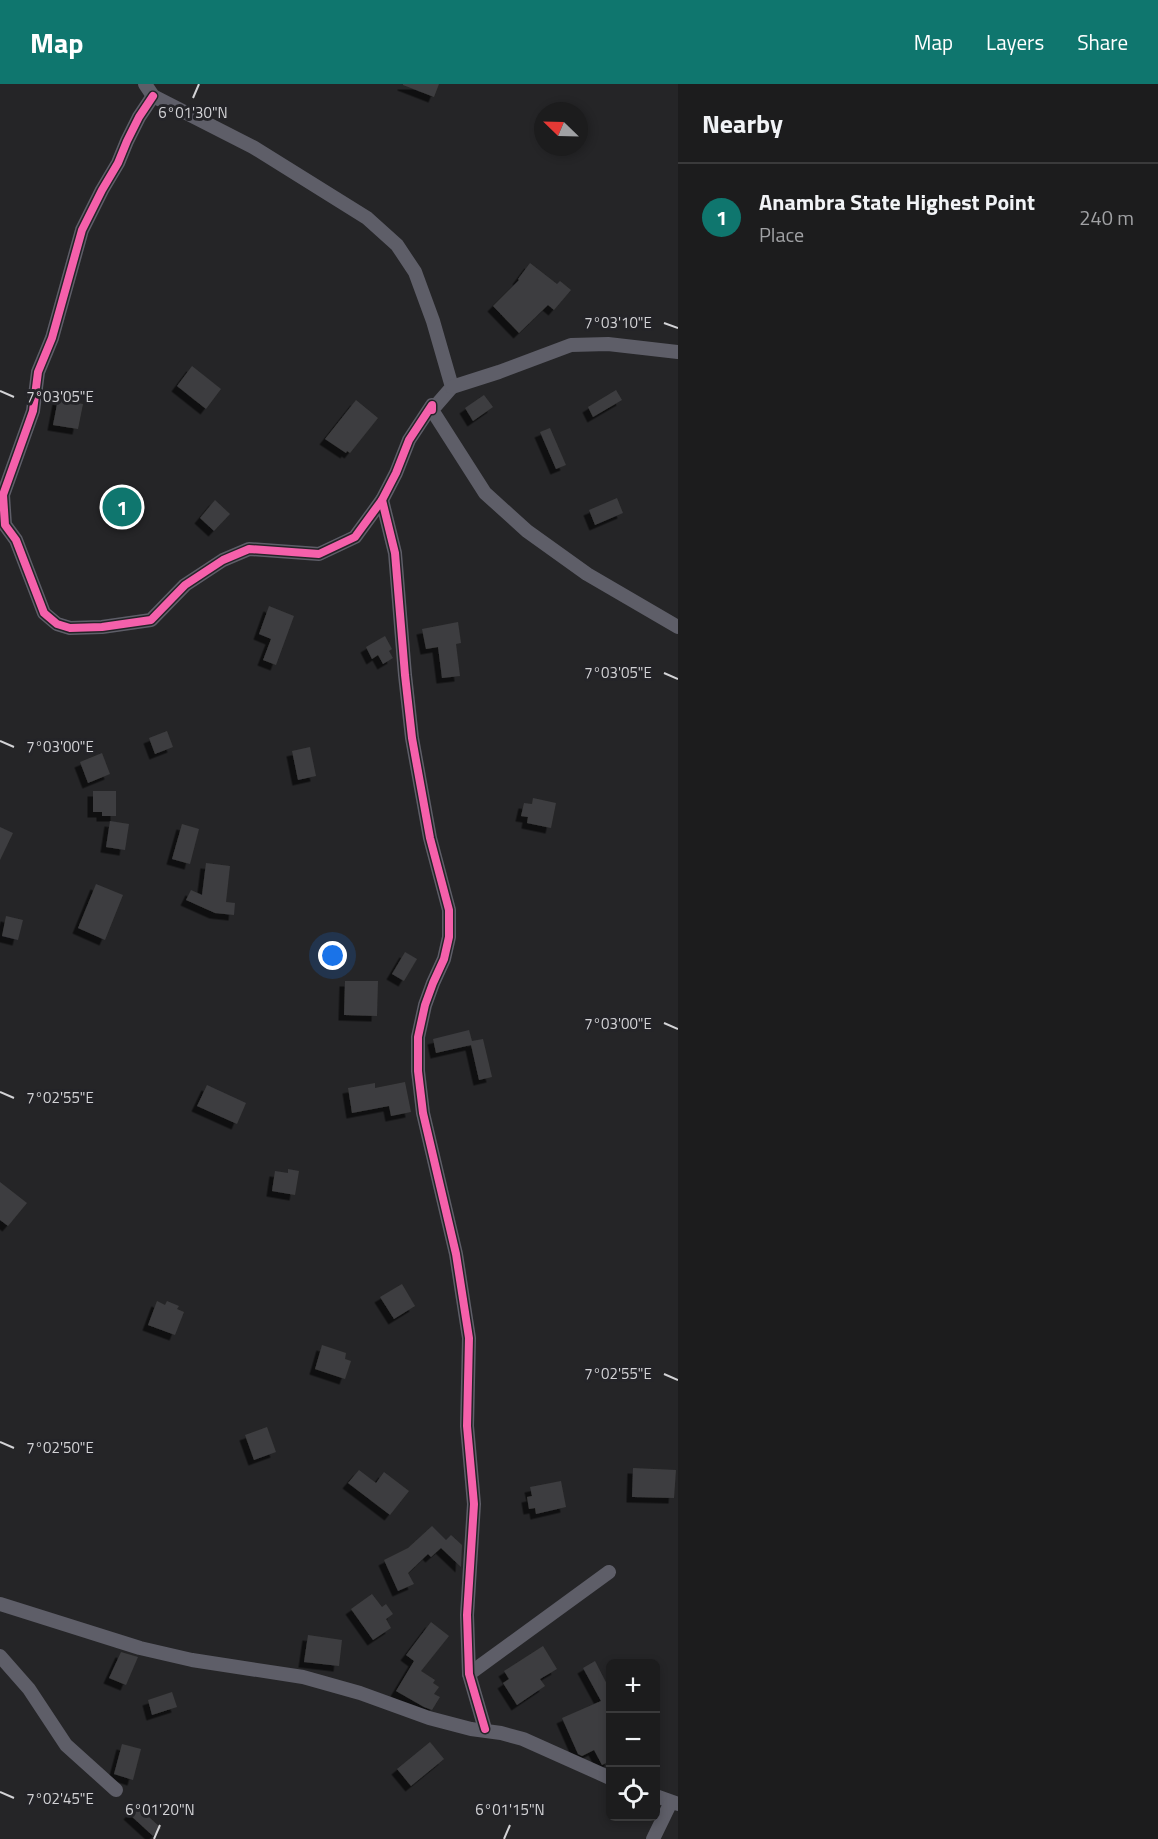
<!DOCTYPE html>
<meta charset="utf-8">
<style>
:root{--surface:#1c1c1d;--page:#29292a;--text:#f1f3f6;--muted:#a0a1a4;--line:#3a3a3b;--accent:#0f766e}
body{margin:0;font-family:"Titillium Web",sans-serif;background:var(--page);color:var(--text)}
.controls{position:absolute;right:18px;bottom:18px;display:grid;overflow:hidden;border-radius:9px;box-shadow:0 3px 9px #0003}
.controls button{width:54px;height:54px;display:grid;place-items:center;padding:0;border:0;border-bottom:2px solid var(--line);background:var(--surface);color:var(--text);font:30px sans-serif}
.compass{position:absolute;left:534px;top:18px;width:54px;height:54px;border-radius:50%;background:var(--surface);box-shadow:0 3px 9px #0003;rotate:293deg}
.you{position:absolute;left:333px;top:872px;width:21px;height:21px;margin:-15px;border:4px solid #fff;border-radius:50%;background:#1a73e8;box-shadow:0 0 0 9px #1a73e833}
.badge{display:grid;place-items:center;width:39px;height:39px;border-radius:50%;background:var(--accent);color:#fff;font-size:20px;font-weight:700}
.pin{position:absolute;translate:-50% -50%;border:3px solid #fff;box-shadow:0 2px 6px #0006}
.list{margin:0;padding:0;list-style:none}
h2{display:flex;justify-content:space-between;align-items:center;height:78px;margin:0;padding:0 24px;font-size:26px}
h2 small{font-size:20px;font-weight:400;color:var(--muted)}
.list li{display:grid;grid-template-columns:39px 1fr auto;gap:18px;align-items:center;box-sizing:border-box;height:108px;padding:0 24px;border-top:2px solid var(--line)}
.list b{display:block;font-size:22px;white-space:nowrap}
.list p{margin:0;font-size:20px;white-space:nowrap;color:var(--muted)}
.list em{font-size:20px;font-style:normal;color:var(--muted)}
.icon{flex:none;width:33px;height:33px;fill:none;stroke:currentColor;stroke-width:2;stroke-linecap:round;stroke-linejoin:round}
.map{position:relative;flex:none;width:678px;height:1755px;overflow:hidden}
header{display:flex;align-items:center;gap:36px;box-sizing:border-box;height:84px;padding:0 30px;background:var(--accent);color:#fff}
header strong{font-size:28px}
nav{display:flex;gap:33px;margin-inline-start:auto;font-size:21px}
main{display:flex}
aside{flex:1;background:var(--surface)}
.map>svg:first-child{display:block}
</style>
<header>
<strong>Map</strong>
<nav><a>Map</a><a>Layers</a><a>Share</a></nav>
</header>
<main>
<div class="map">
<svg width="678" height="1755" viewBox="0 0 678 1755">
<defs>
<filter id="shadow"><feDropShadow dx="-5.5" dy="5.5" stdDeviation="0" flood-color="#0009"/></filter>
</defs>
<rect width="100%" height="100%" fill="#252527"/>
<!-- building -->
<g fill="#3d3d3f" filter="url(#shadow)">
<polygon points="403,0 439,0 434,13 403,1"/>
<polygon points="530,179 557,200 560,197 571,206 554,226 548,221 519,249 493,222 519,196 518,195"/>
<polygon points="192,282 221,305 206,325 177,302"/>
<polygon points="616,306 622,316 593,333 588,323"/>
<polygon points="484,311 493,323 473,337 465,324"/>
<polygon points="58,315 83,320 78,345 53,341"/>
<polygon points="356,316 378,334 350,369 347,367 346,369 325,355"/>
<polygon points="550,344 566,381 556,385 540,348"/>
<polygon points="617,414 623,429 595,441 589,426"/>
<polygon points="215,416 230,430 214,447 200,434"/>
<polygon points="269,522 294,532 276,581 263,576 271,555 259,550"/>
<polygon points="458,538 461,559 456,560 460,592 442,594 438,563 426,565 422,545"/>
<polygon points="385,552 392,565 389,567 393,574 383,580 378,571 372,575 366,563"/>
<polygon points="167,647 173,663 155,670 149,654"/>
<polygon points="310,663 316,692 298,696 292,667"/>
<polygon points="102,669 110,690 88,699 80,678"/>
<polygon points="93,707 116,707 116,732 102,732 102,728 93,728"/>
<polygon points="533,714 556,719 551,744 527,739 528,733 521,732 524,719 532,720"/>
<polygon points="110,737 129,740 125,766 106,763"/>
<polygon points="182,740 199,745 190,780 172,775"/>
<polygon points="0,743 13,749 0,776"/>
<polygon points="206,779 230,782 226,818 235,819 234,831 215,829 186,816 191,806 202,811"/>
<polygon points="96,800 123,811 105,856 78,844"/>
<polygon points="6,832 23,836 18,856 2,852"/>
<polygon points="405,868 417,875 404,897 392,890"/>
<polygon points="345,897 378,897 377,932 344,931"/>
<polygon points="469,946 472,957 483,955 492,993 479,996 471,961 436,969 433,955"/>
<polygon points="405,998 411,1028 391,1032 389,1022 352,1029 348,1004 375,999 375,1004"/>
<polygon points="207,1001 246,1019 237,1040 197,1022"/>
<polygon points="288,1085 299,1087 295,1111 272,1107 275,1087 288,1089"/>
<polygon points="0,1098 27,1119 8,1142 0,1136"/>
<polygon points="402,1200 415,1222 394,1235 380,1213"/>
<polygon points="157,1217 165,1221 167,1217 179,1222 177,1225 184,1228 175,1251 148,1241"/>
<polygon points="322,1261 346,1269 345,1275 351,1277 345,1295 315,1285"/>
<polygon points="267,1343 276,1368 254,1376 245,1351"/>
<polygon points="633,1384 676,1386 674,1414 632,1413"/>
<polygon points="359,1386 376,1399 384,1388 409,1407 390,1431 348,1399"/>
<polygon points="561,1397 566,1423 536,1430 535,1424 529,1425 527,1413 532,1412 530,1403"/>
<polygon points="432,1442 446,1456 451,1451 462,1461 461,1483 441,1464 431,1473 428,1470 408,1489 414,1500 398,1507 384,1476 408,1464"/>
<polygon points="372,1510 382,1523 386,1520 393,1530 386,1535 391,1544 373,1556 351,1525"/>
<polygon points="431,1538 449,1552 421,1587 435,1596 433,1599 439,1603 434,1610 440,1613 432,1626 424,1623 396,1607 414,1577 406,1571"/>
<polygon points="308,1551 342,1556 339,1582 304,1578"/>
<polygon points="543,1562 557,1585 540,1595 545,1602 517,1621 503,1599 509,1595 504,1587"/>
<polygon points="121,1568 138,1573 126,1601 109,1594"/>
<polygon points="595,1577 610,1606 610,1677 602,1681 594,1666 582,1672 578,1670 562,1634 601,1617 583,1584"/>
<polygon points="172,1608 177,1623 152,1631 148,1616"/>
<polygon points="430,1658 444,1675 411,1702 397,1685"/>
<polygon points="122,1660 141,1665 133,1696 114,1690"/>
<polygon points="137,1722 161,1744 153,1752 129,1730"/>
</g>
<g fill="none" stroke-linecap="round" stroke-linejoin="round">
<!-- minor -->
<g stroke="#5e5e68" stroke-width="14">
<polyline points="145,0 153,12 253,63 367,134 397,161 415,188 433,237 452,303 432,326 485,409 527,447 587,490 678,543"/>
<polyline points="153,12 139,33 127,57 118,79 102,106 82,146 52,254 38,288 33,327 3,411 5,441 16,456 44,529 57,540 70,544 102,543 151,536 185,501 223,476 249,465 319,470 355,453 382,416"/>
<polyline points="452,303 499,288 571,261 608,260 678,268"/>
<polyline points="432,326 432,321 409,356 396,389 382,416 395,469 405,591 412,654 430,754 449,826 449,853 444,875 433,899 425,921 418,953 418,987 423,1029 456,1170 469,1254 467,1342 474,1420 467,1531 469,1590 485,1645"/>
<polyline points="0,1520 140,1564 192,1576 303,1593 360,1609 429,1634 471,1645 501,1649 523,1655 610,1694"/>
<polyline points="0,1572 29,1605 66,1661 116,1706"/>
<polyline points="469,1590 609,1488"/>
<polyline points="656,1712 678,1720"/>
<polyline points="653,1755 671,1718"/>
</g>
<defs>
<g id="cycleway">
<polyline points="153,12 139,33 127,57 118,79 102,106 82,146 52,254 38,288 33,327 3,411 5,441 16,456 44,529 57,540 70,544 102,543 151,536 185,501 223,476 249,465 319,470 355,453 382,416"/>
<polyline points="432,326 432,321 409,356 396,389 382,416 395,469 405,591 412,654 430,754 449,826 449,853 444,875 433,899 425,921 418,953 418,987 423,1029 456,1170 469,1254 467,1342 474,1420 467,1531 469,1590 485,1645"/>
</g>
</defs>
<!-- cycleway casing -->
<use href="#cycleway" stroke="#242428" stroke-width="11"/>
<!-- cycleway -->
<use href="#cycleway" stroke="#f560ab" stroke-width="8"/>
</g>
<!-- ticks -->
<path fill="none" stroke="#d3d3d6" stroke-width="2" d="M193,14L199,0M664,239L678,244M0,307L14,313M664,589L678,595M0,657L14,663M664,939L678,945M0,1008L14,1014M664,1290L678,1296M0,1358L14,1364M0,1708L14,1714M154,1755L160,1741M504,1755L510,1741"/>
<g font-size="15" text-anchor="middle" fill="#d3d3d6" stroke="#242428" stroke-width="6" stroke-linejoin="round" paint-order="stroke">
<text x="193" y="34">6°01'30"N</text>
<text x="618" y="244">7°03'10"E</text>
<text x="60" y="318">7°03'05"E</text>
<text x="618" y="594">7°03'05"E</text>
<text x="60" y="668">7°03'00"E</text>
<text x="618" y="945">7°03'00"E</text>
<text x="60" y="1019">7°02'55"E</text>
<text x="618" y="1295">7°02'55"E</text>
<text x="60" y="1369">7°02'50"E</text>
<text x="60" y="1720">7°02'45"E</text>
<text x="160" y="1731">6°01'20"N</text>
<text x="510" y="1731">6°01'15"N</text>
</g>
</svg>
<div class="controls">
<button>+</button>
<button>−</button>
<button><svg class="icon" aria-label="locate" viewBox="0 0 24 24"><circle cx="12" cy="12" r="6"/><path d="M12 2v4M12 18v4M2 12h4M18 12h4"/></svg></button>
</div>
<svg class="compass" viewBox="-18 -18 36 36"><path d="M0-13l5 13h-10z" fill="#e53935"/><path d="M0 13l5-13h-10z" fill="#a0a1a4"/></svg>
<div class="you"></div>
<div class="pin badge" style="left:122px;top:423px">1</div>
</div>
<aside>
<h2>Nearby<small></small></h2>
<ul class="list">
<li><span class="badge">1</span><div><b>Anambra State Highest Point</b><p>Place</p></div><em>240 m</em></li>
</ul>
</aside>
</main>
